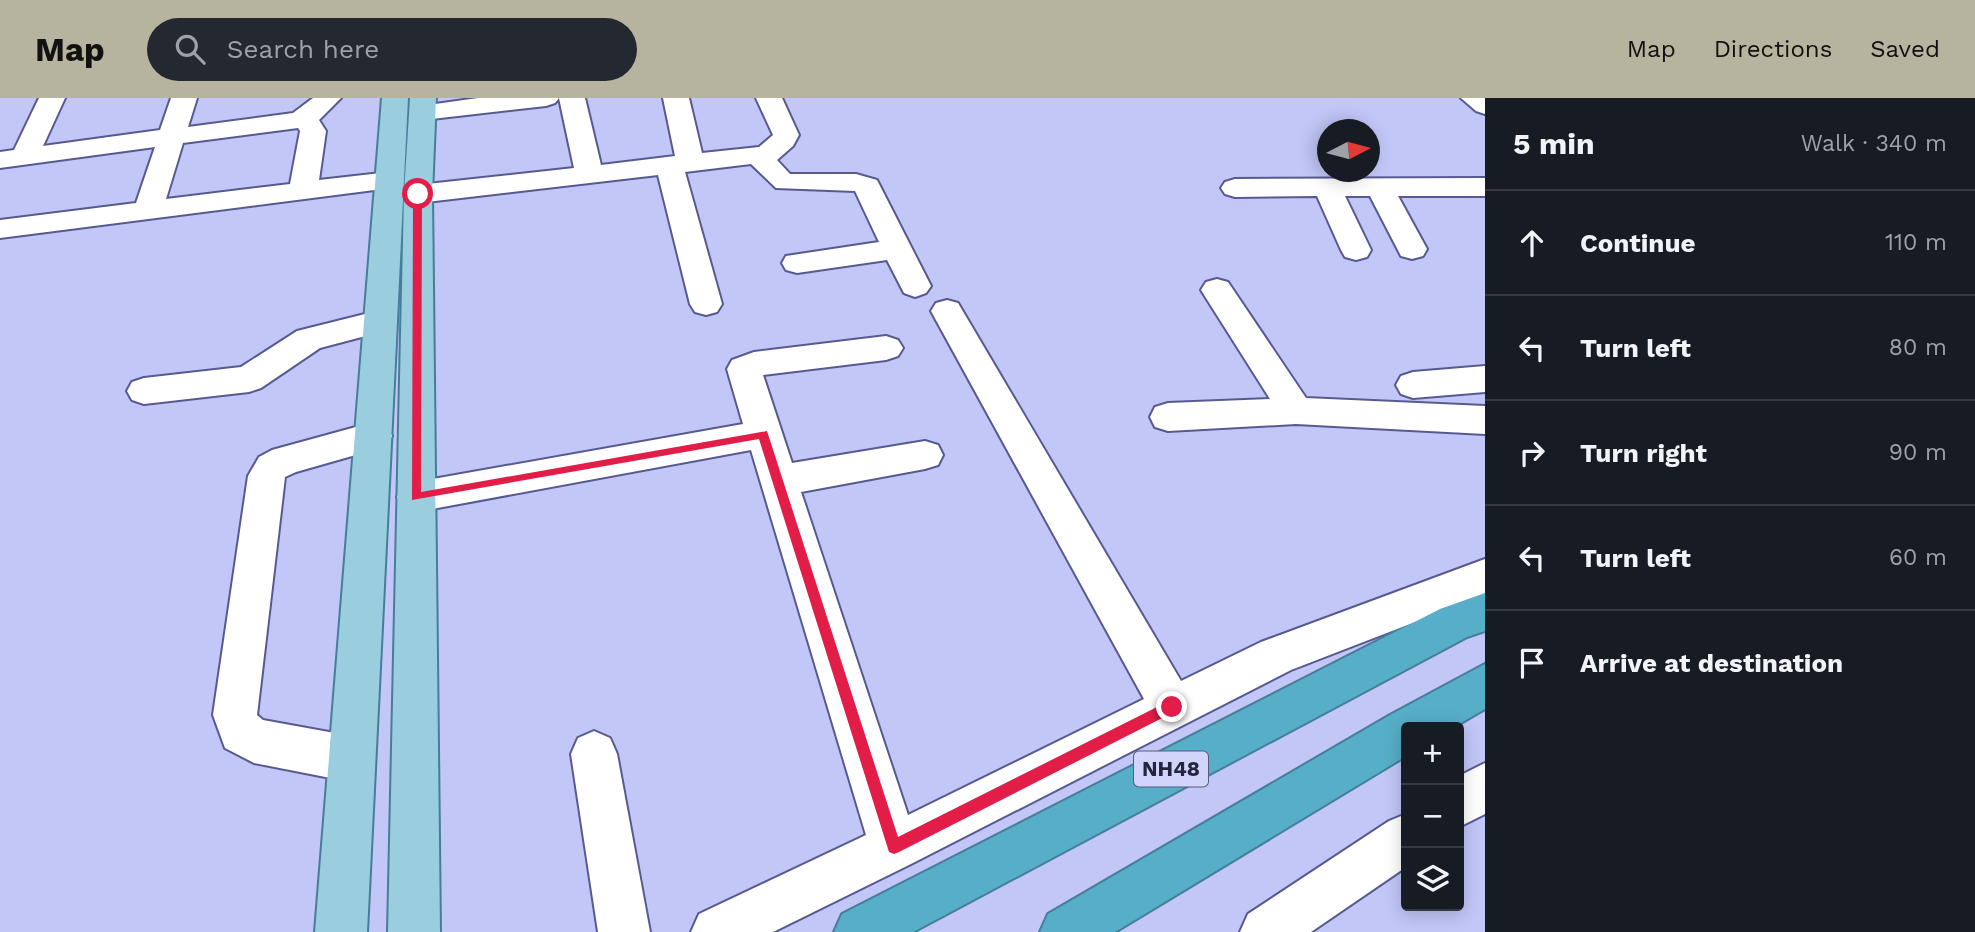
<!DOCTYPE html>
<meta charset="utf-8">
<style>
:root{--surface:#171b24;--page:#242831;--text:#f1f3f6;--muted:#9ea1a6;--line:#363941;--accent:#b6b49e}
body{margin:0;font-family:"Work Sans",sans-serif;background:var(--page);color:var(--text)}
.controls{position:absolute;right:21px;bottom:21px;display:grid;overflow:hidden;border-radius:7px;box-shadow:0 4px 18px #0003}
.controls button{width:63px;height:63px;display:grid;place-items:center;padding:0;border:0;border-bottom:2px solid var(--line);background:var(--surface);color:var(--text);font:35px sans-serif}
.compass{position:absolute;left:1317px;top:21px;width:63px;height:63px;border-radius:50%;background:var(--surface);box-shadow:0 4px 18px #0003;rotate:84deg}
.stop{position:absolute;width:21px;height:21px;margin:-16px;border:5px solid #e11d48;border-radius:50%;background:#fff}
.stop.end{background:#e11d48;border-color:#fff;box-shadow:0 2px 7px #0008}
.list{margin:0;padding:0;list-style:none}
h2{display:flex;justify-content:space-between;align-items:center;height:91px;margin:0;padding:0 28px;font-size:30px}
h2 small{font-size:23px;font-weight:400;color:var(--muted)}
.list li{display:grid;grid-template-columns:46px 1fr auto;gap:21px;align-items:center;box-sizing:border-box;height:105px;padding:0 28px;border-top:2px solid var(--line)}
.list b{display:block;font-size:26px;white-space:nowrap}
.list em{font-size:23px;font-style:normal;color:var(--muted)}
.icon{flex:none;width:38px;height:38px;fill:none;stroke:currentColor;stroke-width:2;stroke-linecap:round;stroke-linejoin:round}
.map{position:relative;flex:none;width:1485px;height:834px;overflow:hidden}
header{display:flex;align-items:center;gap:42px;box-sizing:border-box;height:98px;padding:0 35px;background:var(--accent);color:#111}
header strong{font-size:33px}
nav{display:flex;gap:38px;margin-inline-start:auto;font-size:24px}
.search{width:490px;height:63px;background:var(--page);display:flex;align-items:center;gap:18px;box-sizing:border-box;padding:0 24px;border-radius:38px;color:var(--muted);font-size:26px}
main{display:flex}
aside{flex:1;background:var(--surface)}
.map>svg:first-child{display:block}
</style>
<header>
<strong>Map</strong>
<div class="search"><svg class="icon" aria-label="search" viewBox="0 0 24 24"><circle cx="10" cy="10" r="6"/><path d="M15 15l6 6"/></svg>Search here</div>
<nav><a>Map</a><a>Directions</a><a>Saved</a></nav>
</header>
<main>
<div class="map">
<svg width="1485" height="834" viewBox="0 0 1485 834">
<rect width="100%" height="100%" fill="#c2c7f8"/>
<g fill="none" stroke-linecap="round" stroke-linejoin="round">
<defs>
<g id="minor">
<path d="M39,0H65L43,48L160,32L171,0H197L188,29L293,15L313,0H341L319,22L326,33L319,82L390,74L400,76L404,82L400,88L390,90L0,140V122L136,105L155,49L0,70V54L14,52ZM298,30L300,33L290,86L166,101L183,45Z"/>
<polygon points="478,0 559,0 555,5 546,8 423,22 414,19 410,14 414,9"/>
<polygon points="559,0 585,0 601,67 675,58 663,0 689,0 702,55 759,49 773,37 756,0 782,0 799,37 793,48 777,62 790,76 856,76 877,82 931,188 926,195 915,199 904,195 887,162 797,175 786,172 782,165 786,158 879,144 855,93 776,90 751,66 685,74 722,206 717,214 706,217 695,214 690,206 658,77 418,105 408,102 404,96 408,90 418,87 574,70"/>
<polygon points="1461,0 1485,0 1485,16 1476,13"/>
<polygon points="1485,80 1485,98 1398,98 1427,151 1423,158 1412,161 1401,158 1370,98 1345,98 1371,152 1367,159 1356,162 1345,159 1341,152 1317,98 1235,99 1225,96 1221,90 1225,84 1235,81"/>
<polygon points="1217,181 1228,184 1306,300 1485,308 1485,336 1296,326 1168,333 1155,329 1150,319 1155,309 1168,305 1270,301 1201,192 1206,184"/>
<polygon points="947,202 958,205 1181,583 1261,544 1485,461 1485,497 1291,572 911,766 773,834 691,834 699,816 866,737 751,352 416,414 403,410 397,399 403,388 416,384 743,326 727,271 732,262 754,254 886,238 898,242 903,250 898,258 886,262 763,277 792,365 925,343 938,347 943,357 938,367 925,371 801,394 908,717 1144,601 931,213 936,205"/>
<polygon points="381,212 392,215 397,223 392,231 320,250 261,290 249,294 144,306 132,302 127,293 132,284 144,280 241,269 297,233"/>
<polygon points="1485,268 1485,294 1413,300 1401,296 1396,287 1401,278 1413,274"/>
<polygon points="374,324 387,328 392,338 387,348 296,374 285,379 257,617 263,622 351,638 367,645 374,661 367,677 351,684 254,665 225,650 213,617 248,378 259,359 272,352"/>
<polygon points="594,633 610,640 617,656 650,834 598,834 571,656 578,640"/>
<polygon points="1485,665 1485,716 1459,729 1459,678"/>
<polygon points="1406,716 1406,769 1311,834 1240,834 1248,816 1389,723"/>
</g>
<g id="major">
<polygon points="382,0 408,0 367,834 315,834"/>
<polygon points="410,0 436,0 432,96 440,834 388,834 404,96"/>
</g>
<g id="highway">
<polygon points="1485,495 1485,533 1467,539 913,834 834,834 842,816 1440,511"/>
<polygon points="1485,566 1485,611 1454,629 1406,629 1406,658 1115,834 1040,834 1048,816 1390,617"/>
</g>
</defs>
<!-- minor casing -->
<use href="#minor" stroke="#575a91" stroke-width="4"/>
<!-- major casing -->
<use href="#major" stroke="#467e98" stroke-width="4"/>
<!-- highway casing -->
<use href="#highway" stroke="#467e98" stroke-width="4"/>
<!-- minor -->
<use href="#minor" fill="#fff" fill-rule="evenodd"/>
<!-- major -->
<use href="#major" fill="#9acede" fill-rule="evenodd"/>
<!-- highway -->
<use href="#highway" fill="#57aec8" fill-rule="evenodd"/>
</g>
<!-- route -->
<polygon fill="#e11d48" points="418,93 422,96 421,394 767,333 898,739 1167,604 1176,604 1176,613 899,754 894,756 889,754 759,341 412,402 413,96"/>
<g text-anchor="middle" stroke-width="5" stroke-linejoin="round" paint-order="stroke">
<!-- shield labels -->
<rect fill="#d1d5fb" stroke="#595a77" stroke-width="2" x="1134" y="653.5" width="74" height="35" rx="5"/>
<g font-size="21" font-weight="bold" fill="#25263e">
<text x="1171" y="678">NH48</text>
</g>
</g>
</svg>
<div class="controls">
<button>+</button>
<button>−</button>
<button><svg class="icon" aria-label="layers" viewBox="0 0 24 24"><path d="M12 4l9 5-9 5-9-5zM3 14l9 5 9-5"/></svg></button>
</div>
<svg class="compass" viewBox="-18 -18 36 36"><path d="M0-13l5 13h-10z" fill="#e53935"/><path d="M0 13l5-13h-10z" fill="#9ea1a6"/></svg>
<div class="stop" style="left:418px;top:96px"></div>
<div class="stop end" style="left:1172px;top:609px"></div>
</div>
<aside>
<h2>5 min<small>Walk · 340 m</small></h2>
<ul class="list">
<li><svg class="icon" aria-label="ahead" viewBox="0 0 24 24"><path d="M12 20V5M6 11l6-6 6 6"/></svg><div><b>Continue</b></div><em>110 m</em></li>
<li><svg class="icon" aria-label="left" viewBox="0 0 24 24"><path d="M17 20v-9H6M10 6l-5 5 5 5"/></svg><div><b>Turn left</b></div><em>80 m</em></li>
<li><svg class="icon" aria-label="right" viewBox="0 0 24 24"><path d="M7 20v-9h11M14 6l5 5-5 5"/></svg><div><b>Turn right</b></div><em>90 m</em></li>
<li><svg class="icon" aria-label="left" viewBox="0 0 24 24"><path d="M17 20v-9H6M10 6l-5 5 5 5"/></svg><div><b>Turn left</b></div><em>60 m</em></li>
<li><svg class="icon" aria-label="arrive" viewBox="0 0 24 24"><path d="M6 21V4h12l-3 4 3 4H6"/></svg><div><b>Arrive at destination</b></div></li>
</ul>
</aside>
</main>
